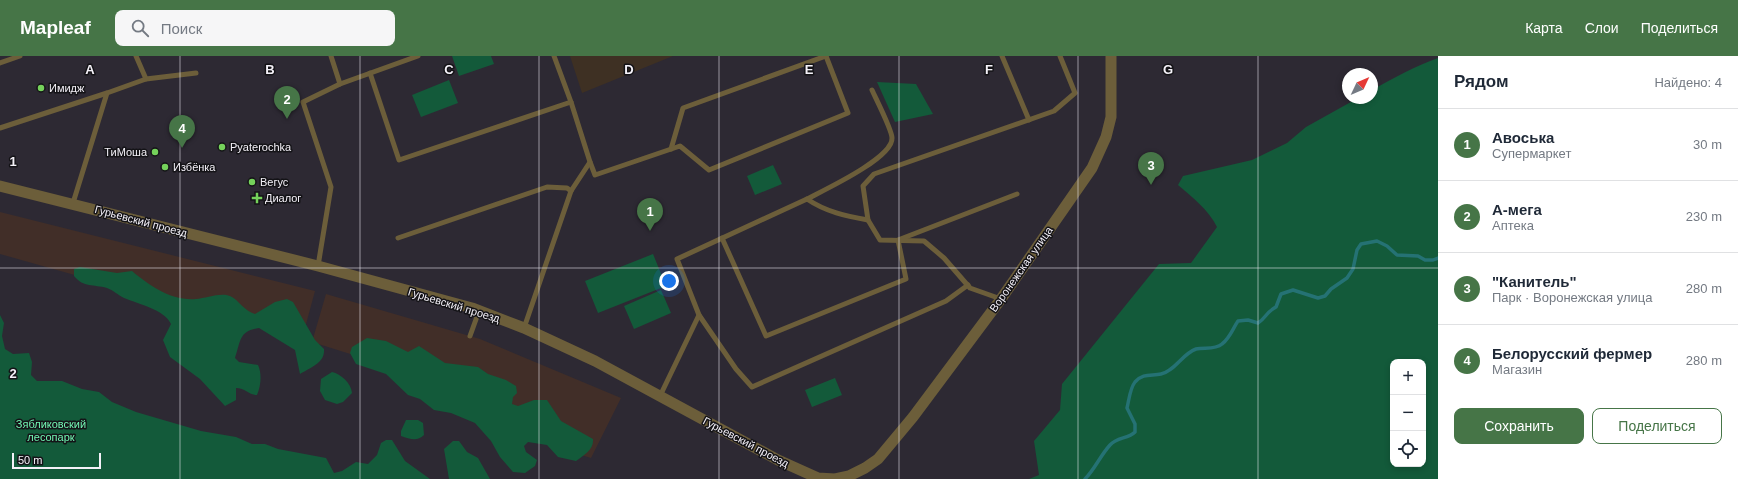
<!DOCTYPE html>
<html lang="ru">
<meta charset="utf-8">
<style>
:root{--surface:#fff;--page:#f6f6f7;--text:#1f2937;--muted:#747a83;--line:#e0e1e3;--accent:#467547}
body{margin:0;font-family:Arial,sans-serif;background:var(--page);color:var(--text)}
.controls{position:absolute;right:12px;bottom:12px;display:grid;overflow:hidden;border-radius:8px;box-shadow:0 2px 6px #0003}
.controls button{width:36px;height:36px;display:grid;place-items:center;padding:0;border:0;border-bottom:1px solid var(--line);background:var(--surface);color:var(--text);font:20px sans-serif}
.compass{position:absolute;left:1342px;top:12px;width:36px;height:36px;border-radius:50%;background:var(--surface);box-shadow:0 2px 6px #0003;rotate:46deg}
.scale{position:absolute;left:12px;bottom:10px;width:89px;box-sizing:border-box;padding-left:4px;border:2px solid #f4f1f8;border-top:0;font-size:11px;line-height:14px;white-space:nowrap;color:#f4f1f8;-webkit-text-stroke:3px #141317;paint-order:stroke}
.you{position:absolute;left:669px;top:225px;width:14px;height:14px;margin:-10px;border:3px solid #fff;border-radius:50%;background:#1a73e8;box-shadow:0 0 0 6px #1a73e833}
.badge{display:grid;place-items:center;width:26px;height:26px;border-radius:50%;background:var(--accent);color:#fff;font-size:13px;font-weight:700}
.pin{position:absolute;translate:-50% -33px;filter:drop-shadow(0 1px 2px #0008)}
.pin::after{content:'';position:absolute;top:21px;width:14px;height:12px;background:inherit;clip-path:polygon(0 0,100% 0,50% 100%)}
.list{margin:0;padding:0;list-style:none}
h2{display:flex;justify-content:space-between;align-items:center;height:52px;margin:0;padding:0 16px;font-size:17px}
h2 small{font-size:13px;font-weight:400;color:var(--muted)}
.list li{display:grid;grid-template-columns:26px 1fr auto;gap:12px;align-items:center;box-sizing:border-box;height:72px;padding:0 16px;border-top:1px solid var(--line)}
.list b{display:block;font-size:15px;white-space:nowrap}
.list p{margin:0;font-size:13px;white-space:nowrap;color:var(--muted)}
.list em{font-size:13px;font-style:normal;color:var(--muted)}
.actions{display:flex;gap:8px;padding:12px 16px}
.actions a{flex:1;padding:9px 0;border:1px solid var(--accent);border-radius:8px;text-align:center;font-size:14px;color:var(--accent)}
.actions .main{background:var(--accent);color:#fff}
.icon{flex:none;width:22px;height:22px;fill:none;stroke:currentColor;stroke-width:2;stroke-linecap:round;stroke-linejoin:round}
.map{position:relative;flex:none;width:1438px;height:423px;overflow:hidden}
header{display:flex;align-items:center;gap:24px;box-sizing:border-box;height:56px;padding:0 20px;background:var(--accent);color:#fff}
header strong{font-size:19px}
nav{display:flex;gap:22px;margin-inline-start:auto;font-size:14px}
.search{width:280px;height:36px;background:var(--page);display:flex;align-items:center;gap:10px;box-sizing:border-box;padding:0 14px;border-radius:8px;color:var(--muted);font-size:15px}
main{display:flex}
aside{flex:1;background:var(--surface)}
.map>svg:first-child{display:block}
</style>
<header>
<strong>Mapleaf</strong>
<div class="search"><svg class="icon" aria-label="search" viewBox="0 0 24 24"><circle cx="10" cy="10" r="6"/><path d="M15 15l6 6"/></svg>Поиск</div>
<nav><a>Карта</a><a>Слои</a><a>Поделиться</a></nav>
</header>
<main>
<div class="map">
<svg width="1438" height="423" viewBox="0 0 1438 423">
<rect width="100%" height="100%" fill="#2d2933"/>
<!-- industrial -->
<g fill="#412e28">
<polygon points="0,156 315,235 302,283 0,198"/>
<polygon points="326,238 480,283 621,342 591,402 555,391 411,317 312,286"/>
</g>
<!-- education -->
<polygon fill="#3e3023" points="570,0 673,0 582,37"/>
<!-- green -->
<g fill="#135a3a" fill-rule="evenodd">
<polygon points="452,0 491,0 494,8 459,20"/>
<path d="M1438,2V423H1029L1039,419L1034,385L1060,354L1062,328L1159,208L1191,207L1217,171C1208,153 1193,142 1178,129L1183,120L1252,104L1287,87L1306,71L1358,42H1372V34C1394,22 1415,10 1438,2ZM1393,306H1423V408H1393Z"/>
<polygon points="449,24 458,47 421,61 412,39"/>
<polygon points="877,26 916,28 933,58 895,66"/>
<polygon points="773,109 782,128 755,139 747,120"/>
<polygon points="653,198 666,230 598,257 585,225"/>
<path d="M80,211L117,217L132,215C150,230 171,245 196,243C206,242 221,236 230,240C239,244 244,255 255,258L275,246L287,243L293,246L315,284L324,293C325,307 311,311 300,318L295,294L259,272C239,275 241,284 235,302L239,306L258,309C262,317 261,330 257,339C249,339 245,332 236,332V344L225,350L200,323L170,301L163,284L171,268C164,253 138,248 124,242C118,239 113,234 107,232C93,228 84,232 74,220V213Z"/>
<polygon points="661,234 671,257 634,273 624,250"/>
<polygon points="0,259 4,267 2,280 5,293 13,298 29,297 32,306 31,319 37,325 62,325 82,333 99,336 112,346 136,356 201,375 236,381 252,388 265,388 278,393 326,402 334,417 342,415 356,406 368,408 377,399 381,387 386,384 392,384 405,405 430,423 0,423"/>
<path d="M367,282L386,285L408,296L419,290L445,307L478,311L488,318L506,324L516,330L517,337L513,341L512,348L518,350L534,344H547L561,365L593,383C594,394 584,399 576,405L558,401L547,389L528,386L524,390L526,396L537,404L535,410L525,417L513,416L500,401L491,385L475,367L451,357L434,354L420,343L408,339L386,318L356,308L350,297L352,291Z"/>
<path d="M332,316C341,318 351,327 352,337L343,346L337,348L325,344L320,335L321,323Z"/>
<polygon points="835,322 842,339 812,351 805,334"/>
<path d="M406,364H418L423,367L424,379C417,386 410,383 401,380V375Z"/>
<polygon points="453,385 459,385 467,396 478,402 490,423 449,423 444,393"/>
</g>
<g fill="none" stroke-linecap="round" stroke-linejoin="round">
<!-- stream -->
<path stroke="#257274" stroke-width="3.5" d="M1085,423C1095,413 1100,400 1110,389C1117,381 1128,383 1135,376V368L1127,352C1129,344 1130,332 1135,326C1143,317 1151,320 1161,318C1175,315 1182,298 1196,293C1204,291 1215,294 1222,288C1230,282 1233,272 1238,265L1248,264L1258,267C1267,261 1265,257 1276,251L1281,238L1293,234L1318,242L1325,240L1331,233L1347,222L1353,213L1357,194L1361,188L1377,185L1387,190L1397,199L1418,200L1425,204H1433L1438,202"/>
<!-- service -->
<g stroke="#6c5e3a" stroke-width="5">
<polyline points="1002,0 1029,64"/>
<polyline points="0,7 20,0"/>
<polyline points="370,17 399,104 571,46"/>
<polyline points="146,23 196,17"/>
<polyline points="340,28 418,0"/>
<polyline points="0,72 107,37"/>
<polyline points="671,93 683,52 826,0"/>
<polyline points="590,106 595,119 680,90 709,114 848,57 826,0"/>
<path d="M807,143C824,134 893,102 892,82C892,74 876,43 872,34"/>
<polyline points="73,147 107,37 146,23 136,0"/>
<polyline points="398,182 547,131 567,132 571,135"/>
<polyline points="722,182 766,280 906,223 898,184 1017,138"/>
<polyline points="318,210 331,131 303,46 340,28 331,0"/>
<polyline points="1001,243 970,232 944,202 924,185 880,184 868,164 863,130 874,118 1054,55 1075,37 1060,0"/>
<polyline points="699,259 736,313 752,331 946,245 968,229"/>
<polyline points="524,272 571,135 590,106 571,46 554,0"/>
<polyline points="470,280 479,255"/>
<path d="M660,340L699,259L677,203L807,143C826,156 846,160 868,164"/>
</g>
<!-- tertiary -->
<polyline stroke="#6c5e3a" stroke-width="11" points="0,130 318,210 472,252 524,272 595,305 778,404 818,422 835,423 849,420 865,412 878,403 913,361 1001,243 1092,112 1106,81 1111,61 1111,0"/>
</g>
<!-- grid -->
<path fill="none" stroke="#f4f1f8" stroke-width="1" stroke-opacity="0.55" d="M180,0V423M360,0V423M539,0V423M719,0V423M899,0V423M1078,0V423M1258,0V423M0,212H1438"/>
<!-- markers -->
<g fill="#75d25b" stroke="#141317" stroke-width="1.5">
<circle cx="41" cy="32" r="4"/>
<circle cx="222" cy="91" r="4"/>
<circle cx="155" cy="96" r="4"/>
<circle cx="165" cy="111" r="4"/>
<circle cx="252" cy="126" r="4"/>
<path d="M255 136h4v4h4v4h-4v4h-4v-4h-4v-4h4z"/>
</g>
<g text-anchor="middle" stroke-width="3" stroke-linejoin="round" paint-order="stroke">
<!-- poi labels -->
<g font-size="11" fill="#f4f1f8" stroke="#141317" text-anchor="start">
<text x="49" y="36">Имидж</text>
<text x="230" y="95">Pyaterochka</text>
<text x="147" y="100" text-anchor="end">ТиМоша</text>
<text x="173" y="115">Избёнка</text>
<text x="260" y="130">Вегус</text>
<text x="265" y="146">Диалог</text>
</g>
<!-- street labels -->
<g font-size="11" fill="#f4f1f8" stroke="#141317">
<text transform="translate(141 165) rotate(15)" y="4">Гурьевский проезд</text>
<text transform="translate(1021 213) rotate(-55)" y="4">Воронежская улица</text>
<text transform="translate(454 249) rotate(17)" y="4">Гурьевский проезд</text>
<text transform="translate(746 386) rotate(28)" y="4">Гурьевский проезд</text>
</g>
<!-- park labels -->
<g font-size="11" fill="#72f8b4" stroke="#141317">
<text x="51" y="372">Зябликовский<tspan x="51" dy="13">лесопарк</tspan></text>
</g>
</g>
<g font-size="13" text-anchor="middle" font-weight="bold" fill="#f4f1f8" stroke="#141317" stroke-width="3" stroke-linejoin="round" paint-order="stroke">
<text x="90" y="18">A</text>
<text x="270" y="18">B</text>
<text x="449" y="18">C</text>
<text x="629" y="18">D</text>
<text x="809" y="18">E</text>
<text x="989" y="18">F</text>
<text x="1168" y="18">G</text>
<text x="13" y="110">1</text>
<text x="13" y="322">2</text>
</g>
</svg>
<div class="controls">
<button>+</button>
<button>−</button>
<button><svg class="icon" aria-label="locate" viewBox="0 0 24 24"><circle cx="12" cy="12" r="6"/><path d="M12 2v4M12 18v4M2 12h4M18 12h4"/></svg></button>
</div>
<svg class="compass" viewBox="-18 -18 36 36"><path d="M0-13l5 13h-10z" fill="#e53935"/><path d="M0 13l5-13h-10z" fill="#747a83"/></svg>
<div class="scale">50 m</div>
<div class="you"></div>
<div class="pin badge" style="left:650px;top:175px">1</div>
<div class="pin badge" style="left:287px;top:63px">2</div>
<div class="pin badge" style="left:1151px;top:129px">3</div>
<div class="pin badge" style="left:182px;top:92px">4</div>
</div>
<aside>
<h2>Рядом<small>Найдено: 4</small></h2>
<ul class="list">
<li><span class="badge">1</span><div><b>Авоська</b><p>Супермаркет</p></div><em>30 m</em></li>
<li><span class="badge">2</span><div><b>А-мега</b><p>Аптека</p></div><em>230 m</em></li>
<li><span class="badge">3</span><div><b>&quot;Канитель&quot;</b><p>Парк · Воронежская улица</p></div><em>280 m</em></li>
<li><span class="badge">4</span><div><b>Белорусский фермер</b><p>Магазин</p></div><em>280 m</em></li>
</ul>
<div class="actions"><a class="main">Сохранить</a><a>Поделиться</a></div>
</aside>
</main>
